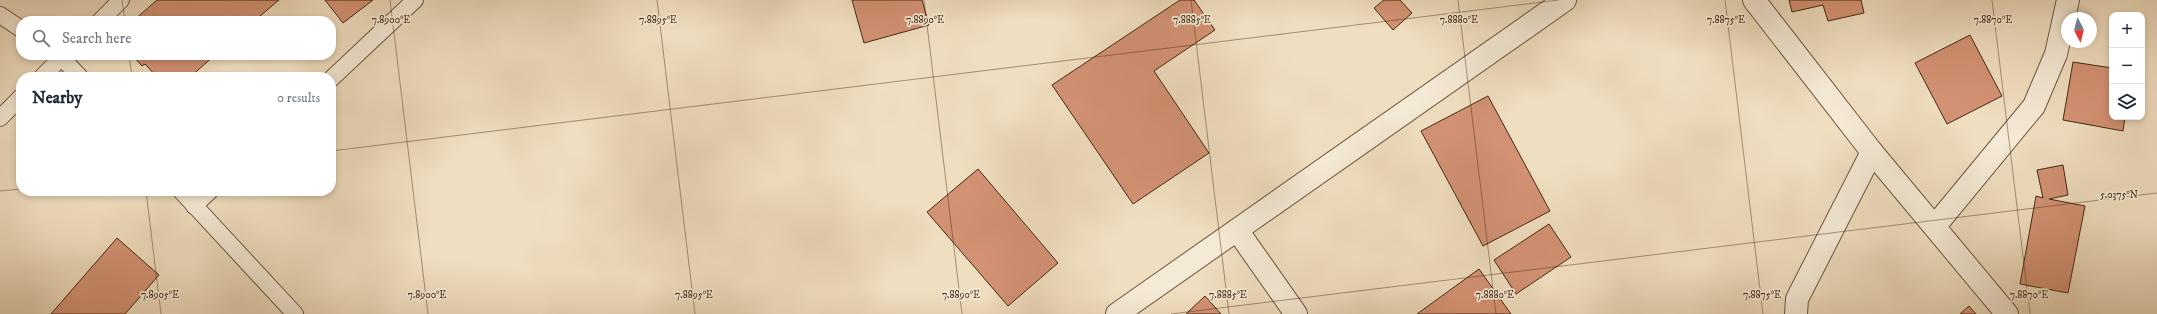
<!DOCTYPE html>
<meta charset="utf-8">
<style>
:root{--surface:#fff;--page:#f6f6f7;--text:#1f2937;--muted:#747a83;--line:#e0e1e3}
body{margin:0;font-family:"IM FELL DW Pica",serif;background:var(--page);color:var(--text)}
.controls{position:absolute;right:12px;top:12px;display:grid;overflow:hidden;border-radius:8px;box-shadow:0 2px 6px #0003}
.controls button{width:36px;height:36px;display:grid;place-items:center;padding:0;border:0;border-bottom:1px solid var(--line);background:var(--surface);color:var(--text);font:20px sans-serif}
.compass{position:absolute;left:2061px;top:12px;width:36px;height:36px;border-radius:50%;background:var(--surface);box-shadow:0 2px 6px #0003;rotate:173deg}
.list{margin:0;padding:0;list-style:none}
h2{display:flex;justify-content:space-between;align-items:center;height:52px;margin:0;padding:0 16px;font-size:17px}
h2 small{font-size:13px;font-weight:400;color:var(--muted)}
.icon{flex:none;width:22px;height:22px;fill:none;stroke:currentColor;stroke-width:2;stroke-linecap:round;stroke-linejoin:round}
.map{position:relative;flex:none;width:2157px;height:314px;overflow:hidden}
.search{position:absolute;background:var(--surface);box-shadow:0 2px 6px #0003;left:16px;top:16px;width:320px;height:44px;display:flex;align-items:center;gap:10px;box-sizing:border-box;padding:0 14px;border-radius:16px;color:var(--muted);font-size:15px}
.panel{position:absolute;background:var(--surface);box-shadow:0 2px 6px #0003;left:16px;top:72px;width:320px;height:124px;border-radius:16px}
.map>svg:first-child{display:block}
</style>
<div class="map">
<svg width="2157" height="314" viewBox="0 0 2157 314">
<rect width="100%" height="100%" fill="#f0dec0"/>
<filter id="stains"><feTurbulence type="fractalNoise" baseFrequency=".005" numOctaves="4"/><feColorMatrix values="0 0 0 0 .2 0 0 0 0 .09 0 0 0 0 .02 0 0 0 .5 -.17"/></filter>
<radialGradient id="worn" r=".72"><stop offset=".6" stop-color="#630" stop-opacity="0"/><stop offset="1" stop-color="#630" stop-opacity=".3"/></radialGradient>
<!-- building -->
<g fill="#d39274" stroke="#442a13">
<polygon points="157,0 279,0 254,21 133,21"/>
<polygon points="325,0 373,0 343,23"/>
<polygon points="852,0 922,0 929,25 864,43"/>
<polygon points="1180,0 1194,0 1215,30 1154,71 1209,153 1133,204 1052,85"/>
<polygon points="1384,0 1400,0 1412,13 1393,30 1374,8"/>
<polygon points="1789,0 1861,0 1864,13 1828,21 1823,5 1792,12"/>
<polygon points="1970,35 2002,96 1947,124 1915,63"/>
<polygon points="132,55 215,55 190,77 157,77 145,64 142,66"/>
<polygon points="2073,62 2112,68 2112,117 2125,117 2123,131 2063,120"/>
<polygon points="1488,96 1550,211 1483,246 1421,131"/>
<polygon points="2063,165 2068,195 2049,199 2085,206 2068,293 2020,284 2036,196 2043,198 2037,170"/>
<polygon points="978,169 1058,263 1008,306 927,212"/>
<polygon points="1549,224 1571,257 1516,294 1494,260"/>
<polygon points="117,238 159,275 125,314 51,314"/>
<polygon points="1479,269 1511,314 1417,314"/>
<polygon points="1205,296 1221,314 1186,314"/>
<polygon points="1969,306 1976,314 1960,314"/>
</g>
<g fill="none" stroke-linecap="round" stroke-linejoin="round">
<defs>
<g id="service">
<polyline points="0,15 21,29"/>
<polyline points="100,21 121,0"/>
<polyline points="59,55 80,77"/>
<polyline points="42,77 64,55"/>
<polyline points="331,79 415,0"/>
<polyline points="0,118 21,97"/>
<polyline points="181,191 295,314"/>
<polyline points="194,206 210,191"/>
</g>
<g id="minor">
<polyline points="1754,0 1872,152 2007,314"/>
<polyline points="1935,226 2034,106 2056,54 2068,0"/>
<polyline points="1237,230 1296,314"/>
<polyline points="1117,314 1565,0"/>
<polyline points="1796,314 1797,299 1872,152"/>
</g>
</defs>
<!-- service casing -->
<use href="#service" stroke="#6f573e" stroke-width="18"/>
<!-- minor casing -->
<use href="#minor" stroke="#6f573e" stroke-width="24"/>
<!-- service -->
<use href="#service" stroke="#f5ead6" stroke-width="16"/>
<!-- minor -->
<use href="#minor" stroke="#f5ead6" stroke-width="22"/>
</g>
<!-- ticks -->
<path fill="none" stroke="#442a13" stroke-width="1" stroke-opacity="0.45" d="M122,0L125,21M390,0L428,314M657,0L695,314M924,0L962,314M1191,0L1229,314M1458,0L1496,314M1725,0L1763,314M1992,0L2030,314M129,55L132,77M331,151L1559,0M0,191L21,189M146,191L161,314M1171,314L2157,193"/>
<g font-size="10" text-anchor="middle" fill="#442a13" stroke="#f5ead6" stroke-width="3.5" stroke-linejoin="round" paint-order="stroke">
<text x="391" y="23">7.8900°E</text>
<text x="658" y="23">7.8895°E</text>
<text x="925" y="23">7.8890°E</text>
<text x="1192" y="23">7.8885°E</text>
<text x="1459" y="23">7.8880°E</text>
<text x="1726" y="23">7.8875°E</text>
<text x="1993" y="23">7.8870°E</text>
<text x="2119" y="198">5.0375°N</text>
<text x="160" y="298">7.8905°E</text>
<text x="427" y="298">7.8900°E</text>
<text x="694" y="298">7.8895°E</text>
<text x="961" y="298">7.8890°E</text>
<text x="1228" y="298">7.8885°E</text>
<text x="1495" y="298">7.8880°E</text>
<text x="1762" y="298">7.8875°E</text>
<text x="2029" y="298">7.8870°E</text>
</g>
<rect width="100%" height="100%" filter="url(#stains)"/>
<rect width="100%" height="100%" fill="url(#worn)"/>
</svg>
<div class="controls">
<button>+</button>
<button>−</button>
<button><svg class="icon" aria-label="layers" viewBox="0 0 24 24"><path d="M12 4l9 5-9 5-9-5zM3 14l9 5 9-5"/></svg></button>
</div>
<svg class="compass" viewBox="-18 -18 36 36"><path d="M0-13l5 13h-10z" fill="#e53935"/><path d="M0 13l5-13h-10z" fill="#747a83"/></svg>
<div class="search"><svg class="icon" aria-label="search" viewBox="0 0 24 24"><circle cx="10" cy="10" r="6"/><path d="M15 15l6 6"/></svg>Search here</div>
<section class="panel">
<h2>Nearby<small>0 results</small></h2>
<ul class="list">
</ul>
</section>
</div>
